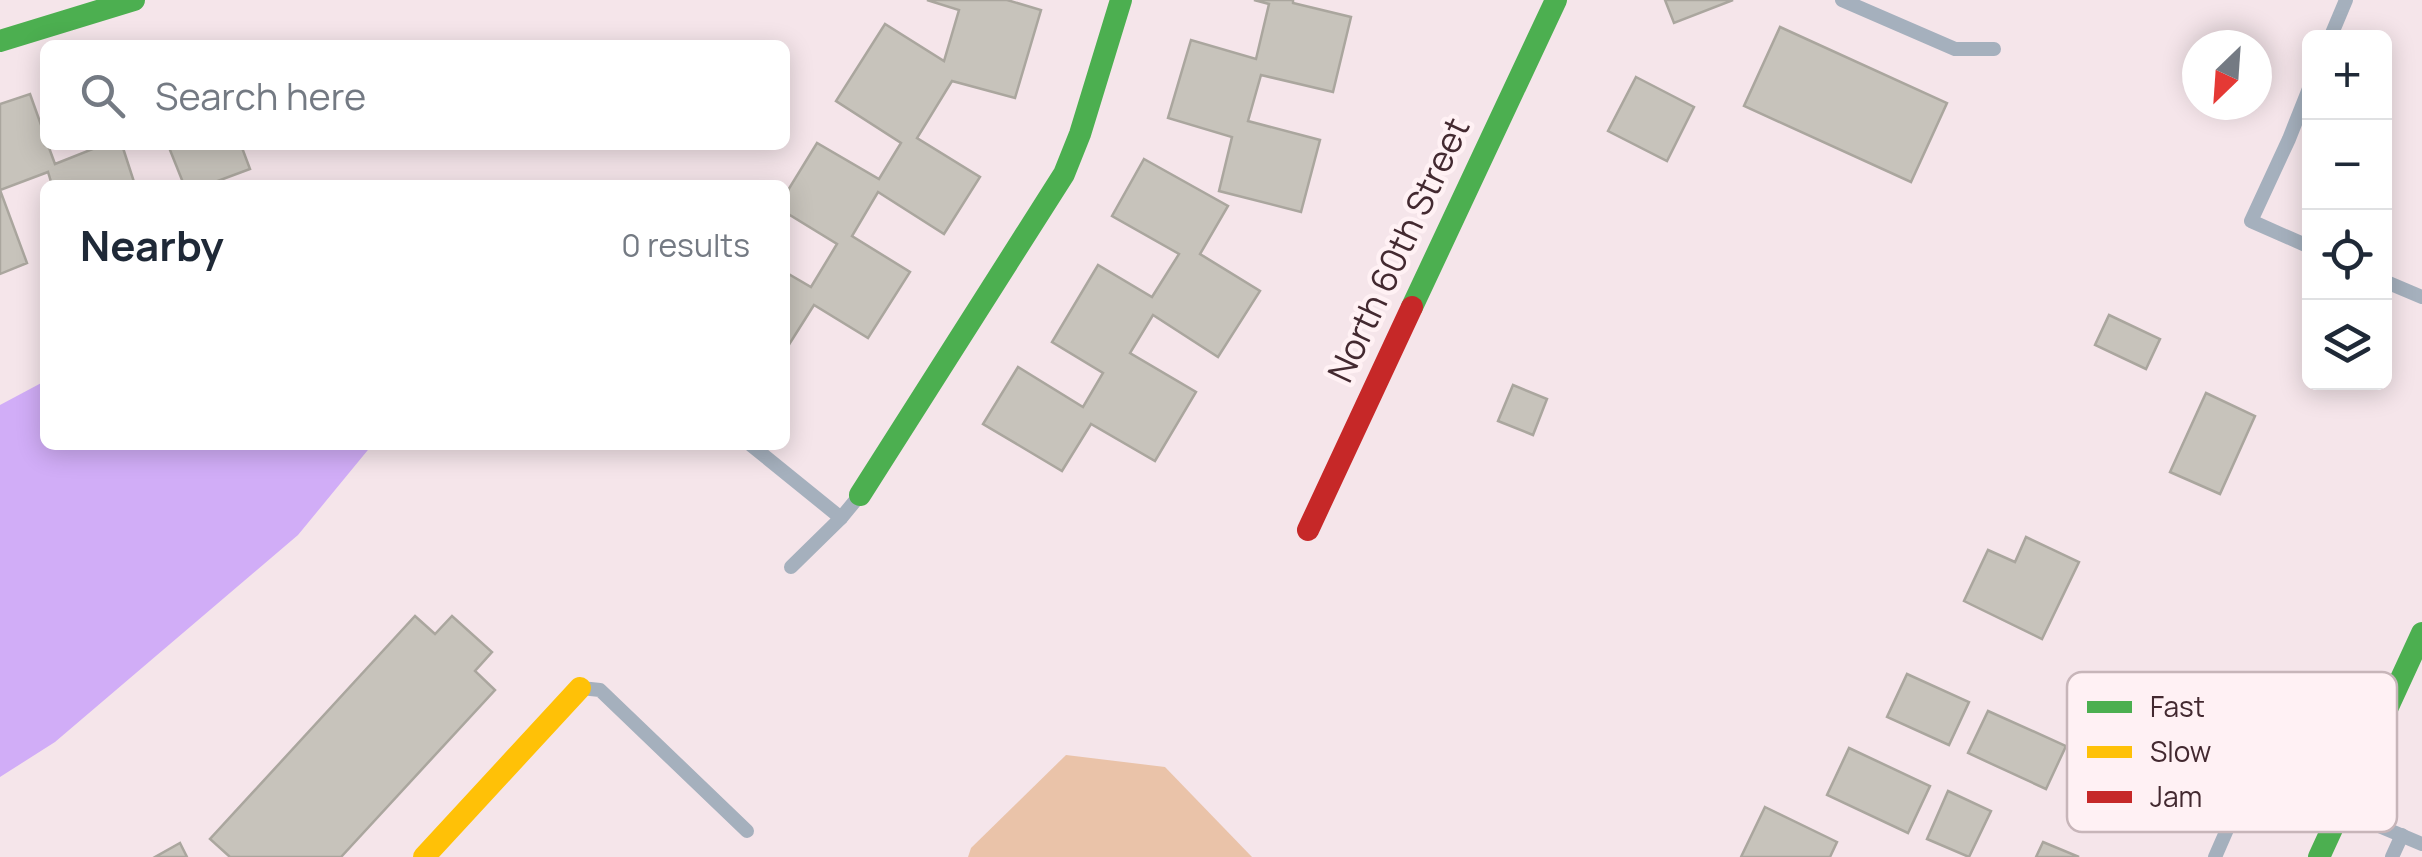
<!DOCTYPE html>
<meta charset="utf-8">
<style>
:root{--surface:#fff;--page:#f2f2f3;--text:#1f2937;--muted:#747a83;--line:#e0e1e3}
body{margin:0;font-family:Manrope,sans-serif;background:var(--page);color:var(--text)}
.controls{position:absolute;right:30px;top:30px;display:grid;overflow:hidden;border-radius:15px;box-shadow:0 5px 25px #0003}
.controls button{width:90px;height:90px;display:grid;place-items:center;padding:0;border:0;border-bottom:2px solid var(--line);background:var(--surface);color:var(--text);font:50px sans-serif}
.compass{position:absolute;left:2182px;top:30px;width:90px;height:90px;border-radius:50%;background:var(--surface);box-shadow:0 5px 25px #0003;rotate:205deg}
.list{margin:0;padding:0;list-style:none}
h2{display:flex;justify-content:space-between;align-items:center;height:130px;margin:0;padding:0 40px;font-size:42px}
h2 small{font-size:32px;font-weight:400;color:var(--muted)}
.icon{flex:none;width:55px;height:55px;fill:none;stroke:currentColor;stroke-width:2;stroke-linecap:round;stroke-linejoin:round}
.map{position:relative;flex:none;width:2422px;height:857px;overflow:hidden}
.search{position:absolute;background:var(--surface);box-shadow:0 5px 25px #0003;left:40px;top:40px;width:750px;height:110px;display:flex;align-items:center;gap:25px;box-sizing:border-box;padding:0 35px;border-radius:15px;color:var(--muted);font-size:38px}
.panel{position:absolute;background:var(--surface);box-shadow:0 5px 25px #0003;left:40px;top:180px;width:750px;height:270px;border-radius:15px}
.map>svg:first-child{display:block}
</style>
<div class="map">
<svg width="2422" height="857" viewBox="0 0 2422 857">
<rect width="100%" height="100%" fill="#f5e5ea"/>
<!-- green -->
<polygon fill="#eac3a9" points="1066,755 1165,767 1252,857 968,857 971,848"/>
<!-- water -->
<polygon fill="#d1adf7" points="45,381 45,445 372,445 298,535 55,742 0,777 0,405"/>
<!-- building -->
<g fill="#c7c3bb" stroke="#aaa69e" stroke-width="2.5">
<polygon points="927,0 1007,0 1041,10 1015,98 952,81 917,138 980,177 944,234 878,192 852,236 910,272 868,338 814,305 785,351 785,272 811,287 837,244 785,212 785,195 817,143 879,179 901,143 836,101 885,24 944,61 959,10"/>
<polygon points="1254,0 1293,0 1293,3 1351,17 1333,92 1261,75 1248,121 1320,140 1301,212 1219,191 1232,137 1168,118 1191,40 1256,59 1269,4"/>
<polygon points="1665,0 1733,0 1674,23"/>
<polygon points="1780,27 1947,103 1911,182 1744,106"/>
<polygon points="1636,77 1694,107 1667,161 1608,131"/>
<polygon points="30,94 45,136 45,145 48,145 55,164 98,147 98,145 132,145 123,148 135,185 52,185 48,172 0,190 27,263 0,274 0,104"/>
<polygon points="168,145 241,145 250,169 207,185 184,185"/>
<polygon points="1144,159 1228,206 1200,254 1260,291 1218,357 1153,315 1130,353 1196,392 1155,461 1091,424 1062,471 983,424 1018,367 1083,407 1103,373 1052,342 1098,265 1152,297 1179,254 1112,216"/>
<polygon points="2109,315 2160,339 2146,369 2095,345"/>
<polygon points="1513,385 1547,399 1533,435 1498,421"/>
<polygon points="2206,393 2255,416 2220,494 2170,472"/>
<polygon points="2026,537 2079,562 2042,639 1964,601 1988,550 2015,562"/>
<polygon points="415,616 435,634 452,616 492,652 475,671 495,690 341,857 230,857 210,839"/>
<polygon points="1907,674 1969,702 1949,745 1887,717"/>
<polygon points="1988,711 2066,746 2046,789 1968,753"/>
<polygon points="1849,748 1930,786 1908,833 1827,795"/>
<polygon points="1948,791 1991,811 1969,857 1927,839"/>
<polygon points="1765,807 1837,842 1830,857 1741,857"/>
<polygon points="2043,842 2079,857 2036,857"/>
<polygon points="180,843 187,857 155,857"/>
</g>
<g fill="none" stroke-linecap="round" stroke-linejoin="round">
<!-- lane -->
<g stroke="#a5b0bd" stroke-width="14">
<polyline points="1842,0 1955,49 1994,49"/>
<polyline points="2330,38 2346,0"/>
<polyline points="2310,86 2289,139 2251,221 2310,247"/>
<polyline points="2384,281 2422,297"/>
<polyline points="751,445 841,518"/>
<polyline points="791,567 841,518 860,495"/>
<polyline points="581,688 600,690 747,831"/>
<polyline points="2346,812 2422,844"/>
<polyline points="2215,857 2229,825"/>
<polyline points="2392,857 2402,835"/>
</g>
<!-- fast -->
<g stroke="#4caf50" stroke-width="22">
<polyline points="0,41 134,0"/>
<polyline points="1412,307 1556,0"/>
<polyline points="860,495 1064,174 1080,134 1121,0"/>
<polyline points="2319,857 2422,633"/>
</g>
<!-- slow -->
<polyline stroke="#ffc107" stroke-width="22" points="424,857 580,688"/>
<!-- jam -->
<polyline stroke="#c62828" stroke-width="22" points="1308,530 1412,307"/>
</g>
<g text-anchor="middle" stroke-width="9" stroke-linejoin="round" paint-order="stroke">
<!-- street labels -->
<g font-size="35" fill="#432930" stroke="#fff1f4">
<text transform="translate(1399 250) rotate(-65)" y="12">North 60th Street</text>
</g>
</g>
<!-- legend -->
<rect x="2067" y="672" width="330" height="160" rx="15" fill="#fff1f4" stroke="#c7b5b9" stroke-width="2.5"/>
<rect x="2087" y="701" width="45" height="12" fill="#4caf50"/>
<rect x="2087" y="746" width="45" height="12" fill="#ffc107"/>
<rect x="2087" y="791" width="45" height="12" fill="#c62828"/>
<g font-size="28" fill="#432930">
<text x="2150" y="717">Fast</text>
<text x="2150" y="762">Slow</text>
<text x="2150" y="807">Jam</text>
</g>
</svg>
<div class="controls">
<button>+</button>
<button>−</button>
<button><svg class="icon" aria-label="locate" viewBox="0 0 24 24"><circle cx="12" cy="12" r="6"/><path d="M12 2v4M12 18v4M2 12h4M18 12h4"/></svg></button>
<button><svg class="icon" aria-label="layers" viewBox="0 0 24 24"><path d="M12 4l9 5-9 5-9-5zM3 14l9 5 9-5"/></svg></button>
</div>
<svg class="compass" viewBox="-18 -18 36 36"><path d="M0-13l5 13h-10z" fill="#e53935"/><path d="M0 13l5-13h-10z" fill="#747a83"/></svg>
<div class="search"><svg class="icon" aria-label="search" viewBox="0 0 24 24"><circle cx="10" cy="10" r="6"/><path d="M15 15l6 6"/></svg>Search here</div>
<section class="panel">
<h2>Nearby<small>0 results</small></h2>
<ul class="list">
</ul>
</section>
</div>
